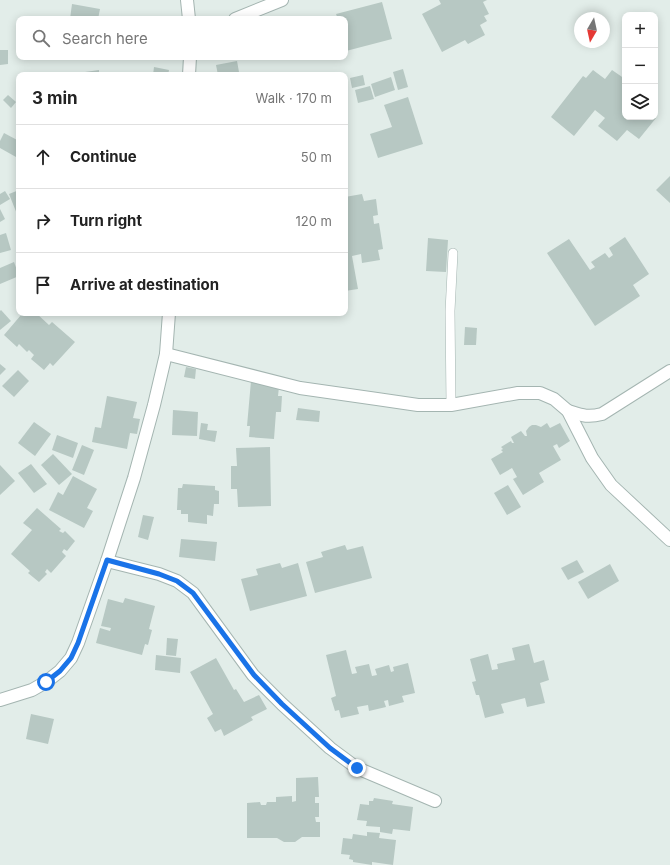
<!DOCTYPE html>
<meta charset="utf-8">
<style>
:root{--surface:#fff;--page:#f2f2f2;--text:#222;--muted:#767676;--line:#e0e0e0}
body{margin:0;font-family:Inter,sans-serif;background:var(--page);color:var(--text)}
.controls{position:absolute;right:12px;top:12px;display:grid;overflow:hidden;border-radius:8px;box-shadow:0 2px 10px #0003}
.controls button{width:36px;height:36px;display:grid;place-items:center;padding:0;border:0;border-bottom:1px solid var(--line);background:var(--surface);color:var(--text);font:20px sans-serif}
.compass{position:absolute;left:574px;top:12px;width:36px;height:36px;border-radius:50%;background:var(--surface);box-shadow:0 2px 10px #0003;rotate:189deg}
.stop{position:absolute;width:12px;height:12px;margin:-9px;border:3px solid #1a73e8;border-radius:50%;background:#fff}
.stop.end{background:#1a73e8;border-color:#fff;box-shadow:0 1px 4px #0008}
.list{margin:0;padding:0;list-style:none}
h2{display:flex;justify-content:space-between;align-items:center;height:52px;margin:0;padding:0 16px;font-size:17px}
h2 small{font-size:13px;font-weight:400;color:var(--muted)}
.list li{display:grid;grid-template-columns:26px 1fr auto;gap:12px;align-items:center;box-sizing:border-box;height:64px;padding:0 16px;border-top:1px solid var(--line)}
.list b{display:block;font-size:15px;white-space:nowrap}
.list em{font-size:13px;font-style:normal;color:var(--muted)}
.icon{flex:none;width:22px;height:22px;fill:none;stroke:currentColor;stroke-width:2;stroke-linecap:round;stroke-linejoin:round}
.map{position:relative;flex:none;width:670px;height:865px;overflow:hidden}
.search{position:absolute;background:var(--surface);box-shadow:0 2px 10px #0003;left:16px;top:16px;width:332px;height:44px;display:flex;align-items:center;gap:10px;box-sizing:border-box;padding:0 14px;border-radius:8px;color:var(--muted);font-size:15px}
.panel{position:absolute;background:var(--surface);box-shadow:0 2px 10px #0003;left:16px;top:72px;width:332px;height:244px;border-radius:8px}
.map>svg:first-child{display:block}
</style>
<div class="map">
<svg width="670" height="865" viewBox="0 0 670 865">
<rect width="100%" height="100%" fill="#e2ede9"/>
<!-- building -->
<g fill="#b7c8c3">
<polygon points="439,0 487,0 483,2 489,14 484,16 487,21 480,25 485,35 468,44 465,40 442,52 422,14 441,4"/>
<polygon points="382,2 392,39 346,51 345,47 345,19 338,19 336,14"/>
<polygon points="72,4 100,9 98,19 70,19"/>
<polygon points="36,16 50,17 50,19 35,19"/>
<polygon points="0,50 8,50 8,64 0,65"/>
<polygon points="237,61 239,72 225,75 218,75 216,65"/>
<polygon points="154,67 169,70 168,75 153,75"/>
<polygon points="403,69 408,87 398,90 393,72"/>
<polygon points="99,70 99,75 85,75 85,72"/>
<polygon points="593,70 605,79 612,70 625,79 625,117 654,117 656,118 639,139 627,130 617,141 598,126 605,118 595,110 574,136 551,117 583,76 586,78"/>
<polygon points="363,75 365,85 352,88 350,78"/>
<polygon points="391,77 395,90 375,97 371,84"/>
<polygon points="370,86 374,99 358,103 355,90"/>
<polygon points="8,95 16,102 11,108 3,100"/>
<polygon points="408,97 423,144 378,158 370,134 392,127 384,105"/>
<polygon points="4,133 19,141 19,152 16,157 0,148 0,141"/>
<polygon points="670,176 670,203 656,190"/>
<polygon points="19,190 19,213 17,214 9,194"/>
<polygon points="5,191 10,199 0,205 0,194"/>
<polygon points="362,194 364,201 376,199 378,215 373,216 374,224 379,223 383,249 378,250 380,260 362,263 361,254 352,256 358,289 345,291 345,197"/>
<polygon points="0,209 5,219 0,222"/>
<polygon points="6,233 11,250 0,253 0,235"/>
<polygon points="625,237 649,274 633,285 640,296 595,326 547,253 569,239 590,270 595,267 591,262 605,253 609,258 613,255 609,248"/>
<polygon points="428,238 448,240 446,272 426,271"/>
<polygon points="14,262 19,276 0,284 0,268"/>
<polygon points="1,310 11,321 0,330 0,311"/>
<polygon points="18,313 36,313 49,325 52,322 75,342 53,366 50,363 44,370 31,359 34,355 29,350 27,352 19,344 17,347 4,335 21,315"/>
<polygon points="465,327 477,328 476,345 464,345"/>
<polygon points="0,364 6,369 0,375"/>
<polygon points="186,367 196,369 195,379 184,377"/>
<polygon points="18,370 29,381 14,397 2,386"/>
<polygon points="251,381 269,383 269,386 279,387 278,396 282,396 281,412 276,412 274,439 249,437 250,426 247,426"/>
<polygon points="107,396 137,402 133,418 140,419 137,434 130,433 127,449 92,442 95,427 101,428"/>
<polygon points="298,408 320,411 319,422 296,420"/>
<polygon points="173,410 198,412 197,436 172,435"/>
<polygon points="34,422 51,434 35,456 18,443"/>
<polygon points="201,423 208,424 207,430 217,431 215,442 199,439"/>
<polygon points="547,423 550,428 560,423 570,441 559,448 557,444 553,446 561,460 539,473 544,482 523,495 513,479 517,477 512,468 500,475 491,459 503,452 501,450 503,449 501,447 511,441 512,443 514,443 511,437 521,431 525,436 527,436 526,431 529,427 532,425 536,425 541,427"/>
<polygon points="57,435 78,443 73,458 52,450"/>
<polygon points="82,445 94,450 84,475 72,470"/>
<polygon points="270,447 271,506 238,507 237,489 231,489 231,466 237,466 236,448"/>
<polygon points="53,454 72,474 59,485 41,465"/>
<polygon points="31,464 47,484 34,493 18,473"/>
<polygon points="0,465 15,481 0,495"/>
<polygon points="73,476 97,489 87,508 93,511 84,528 49,510 58,492 63,495"/>
<polygon points="183,484 215,486 215,490 219,491 219,504 214,504 213,516 207,515 207,524 188,522 188,514 181,514 181,510 177,510 178,488 182,488"/>
<polygon points="508,485 521,507 507,515 494,493"/>
<polygon points="37,508 61,529 59,531 63,533 65,531 75,541 67,551 64,549 62,552 66,556 51,573 47,569 45,572 47,574 39,582 28,573 30,571 11,554 32,530 23,523"/>
<polygon points="143,515 154,517 148,540 138,537"/>
<polygon points="181,539 217,542 215,561 179,557"/>
<polygon points="345,545 347,550 363,546 372,578 315,593 306,562 323,557 321,552"/>
<polygon points="577,560 584,572 568,580 561,568"/>
<polygon points="280,563 282,568 298,563 307,596 250,611 241,579 258,575 256,569"/>
<polygon points="610,564 619,581 588,599 578,582"/>
<polygon points="125,598 155,606 149,629 152,630 148,645 145,644 142,655 96,643 100,628 110,631 111,628 101,626 108,599 123,603"/>
<polygon points="167,638 178,639 176,656 166,655"/>
<polygon points="529,644 534,663 544,660 549,680 540,683 545,703 527,707 525,698 501,704 504,713 485,718 479,695 476,695 472,682 476,681 470,659 488,654 492,670 498,669 497,664 515,660 512,648"/>
<polygon points="346,650 352,674 357,673 355,667 369,664 372,676 377,675 375,669 389,665 391,672 394,671 393,667 408,663 415,693 402,696 404,702 389,706 388,700 384,701 386,707 369,711 368,705 357,707 359,714 341,718 339,710 335,711 331,698 336,696 326,655"/>
<polygon points="156,655 181,658 180,673 155,670"/>
<polygon points="216,658 234,690 236,689 244,702 259,695 267,709 251,717 253,720 224,736 221,729 215,732 207,718 213,714 190,672"/>
<polygon points="31,714 54,719 48,744 26,739"/>
<polygon points="318,777 319,797 315,797 315,803 319,803 319,817 315,817 316,822 320,822 320,837 302,837 295,842 284,842 277,838 247,838 247,803 260,802 261,805 266,805 267,802 276,802 276,797 292,796 292,802 296,801 296,778"/>
<polygon points="374,798 393,801 392,804 413,807 410,831 393,829 392,834 380,832 380,827 366,826 367,821 357,820 360,804 369,805 369,801 373,801"/>
<polygon points="367,832 380,833 379,838 396,840 393,865 372,862 372,865 353,862 353,860 349,859 350,855 341,854 343,838 352,839 353,834 367,836"/>
</g>
<g fill="none" stroke-linecap="round" stroke-linejoin="round">
<defs>
<polyline id="lane" points="451,405 450,311 453,253"/>
<g id="street">
<polyline points="187,0 189,19"/>
<polyline points="235,19 282,0"/>
<polyline points="189,75 190,57"/>
<polyline points="166,354 300,388 377,399 418,405 451,405 518,393 540,393 554,399 568,411 592,458 611,485 670,540"/>
<path d="M568,411C581,415 587,418 602,414L670,371"/>
<polyline points="107,561 159,574 177,581 193,593 253,675 282,704 330,748 357,768 435,801"/>
<polyline points="0,700 32,690 46,682 60,671 71,658 78,643 107,561 134,478 154,405 166,354 169,313"/>
</g>
</defs>
<!-- lane casing -->
<use href="#lane" stroke="#a4b5b1" stroke-width="10"/>
<!-- street casing -->
<use href="#street" stroke="#a4b5b1" stroke-width="14"/>
<!-- lane -->
<use href="#lane" stroke="#fff" stroke-width="9"/>
<!-- street -->
<use href="#street" stroke="#fff" stroke-width="12"/>
</g>
<g fill="none" stroke-linecap="round" stroke-linejoin="round">
<!-- route -->
<polyline stroke="#1a73e8" stroke-width="5" points="46,682 60,671 71,658 78,643 107,560 159,574 177,581 193,593 254,675 282,704 330,748 357,768"/>
</g>
</svg>
<div class="controls">
<button>+</button>
<button>−</button>
<button><svg class="icon" aria-label="layers" viewBox="0 0 24 24"><path d="M12 4l9 5-9 5-9-5zM3 14l9 5 9-5"/></svg></button>
</div>
<svg class="compass" viewBox="-18 -18 36 36"><path d="M0-13l5 13h-10z" fill="#e53935"/><path d="M0 13l5-13h-10z" fill="#767676"/></svg>
<div class="stop" style="left:46px;top:682px"></div>
<div class="stop end" style="left:357px;top:768px"></div>
<div class="search"><svg class="icon" aria-label="search" viewBox="0 0 24 24"><circle cx="10" cy="10" r="6"/><path d="M15 15l6 6"/></svg>Search here</div>
<section class="panel">
<h2>3 min<small>Walk · 170 m</small></h2>
<ul class="list">
<li><svg class="icon" aria-label="ahead" viewBox="0 0 24 24"><path d="M12 20V5M6 11l6-6 6 6"/></svg><div><b>Continue</b></div><em>50 m</em></li>
<li><svg class="icon" aria-label="right" viewBox="0 0 24 24"><path d="M7 20v-9h11M14 6l5 5-5 5"/></svg><div><b>Turn right</b></div><em>120 m</em></li>
<li><svg class="icon" aria-label="arrive" viewBox="0 0 24 24"><path d="M6 21V4h12l-3 4 3 4H6"/></svg><div><b>Arrive at destination</b></div></li>
</ul>
</section>
</div>
